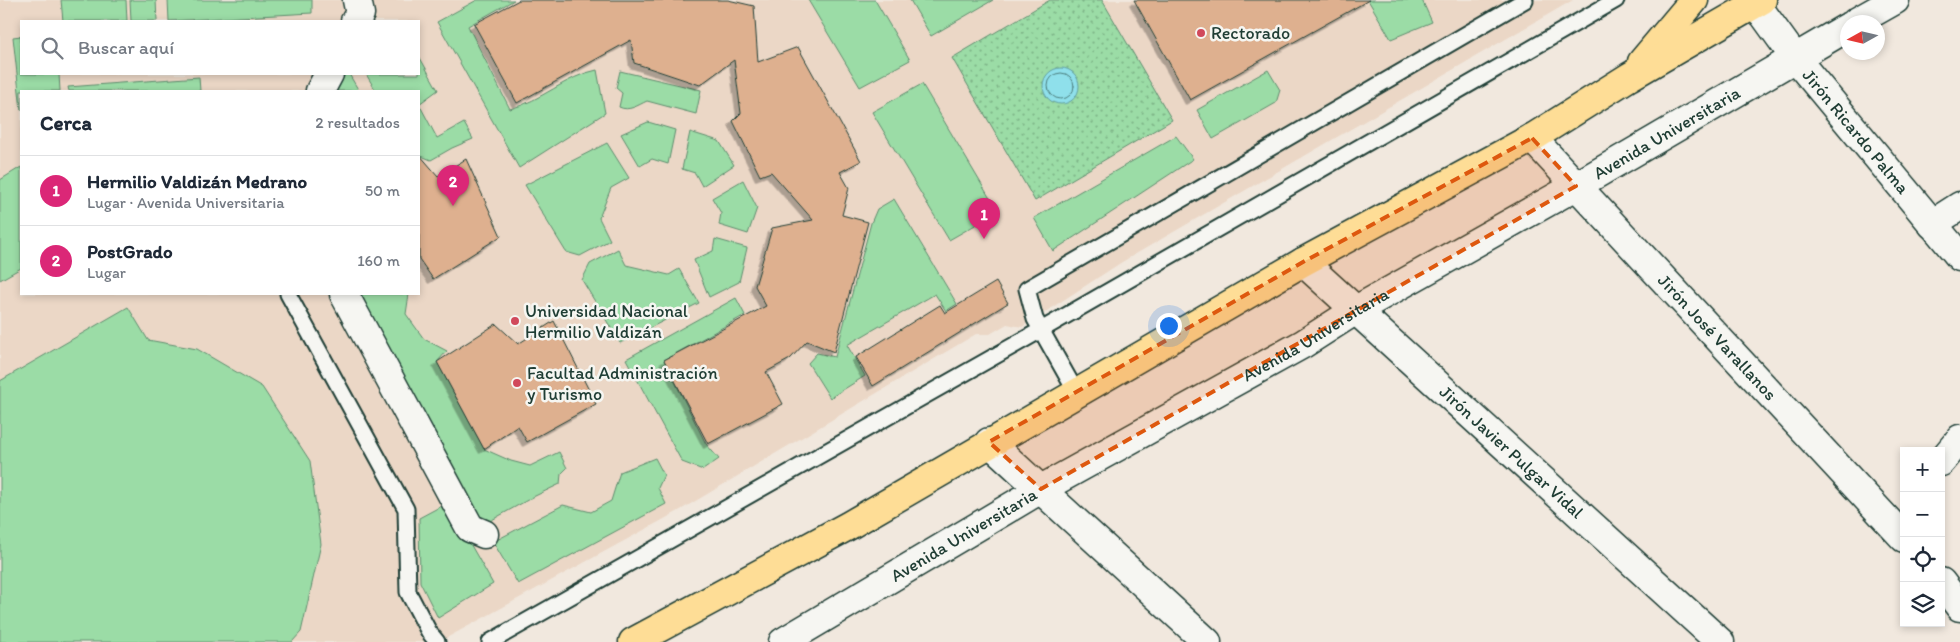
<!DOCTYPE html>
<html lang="es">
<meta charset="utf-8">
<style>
:root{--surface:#fff;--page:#f6f6f7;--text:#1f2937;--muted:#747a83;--line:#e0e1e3;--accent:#db2777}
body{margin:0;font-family:Itim,sans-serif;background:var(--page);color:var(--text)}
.controls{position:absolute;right:15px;bottom:15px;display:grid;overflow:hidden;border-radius:0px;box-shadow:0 2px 8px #0003}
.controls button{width:45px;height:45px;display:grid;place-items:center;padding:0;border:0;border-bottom:1px solid var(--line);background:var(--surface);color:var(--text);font:25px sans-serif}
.compass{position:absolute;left:1840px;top:15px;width:45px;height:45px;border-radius:50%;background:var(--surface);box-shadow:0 2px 8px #0003;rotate:262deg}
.you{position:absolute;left:1168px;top:325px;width:18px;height:18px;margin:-12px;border:4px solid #fff;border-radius:50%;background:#1a73e8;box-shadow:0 0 0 8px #1a73e833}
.badge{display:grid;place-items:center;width:32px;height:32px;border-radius:50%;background:var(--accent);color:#fff;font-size:16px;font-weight:700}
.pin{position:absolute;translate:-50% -41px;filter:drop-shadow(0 1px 2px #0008)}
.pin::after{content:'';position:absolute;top:26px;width:18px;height:15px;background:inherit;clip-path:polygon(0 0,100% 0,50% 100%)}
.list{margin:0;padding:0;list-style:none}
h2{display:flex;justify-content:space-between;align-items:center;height:65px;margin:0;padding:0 20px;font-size:21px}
h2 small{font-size:16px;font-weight:400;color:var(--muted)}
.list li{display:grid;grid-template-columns:32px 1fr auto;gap:15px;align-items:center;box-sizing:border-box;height:70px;padding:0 20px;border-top:1px solid var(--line)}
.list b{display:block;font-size:19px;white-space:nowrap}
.list p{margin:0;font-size:16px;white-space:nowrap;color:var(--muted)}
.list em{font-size:16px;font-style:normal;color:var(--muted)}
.icon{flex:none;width:28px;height:28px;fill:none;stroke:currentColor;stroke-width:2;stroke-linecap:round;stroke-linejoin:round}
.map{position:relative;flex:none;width:1960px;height:642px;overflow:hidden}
.search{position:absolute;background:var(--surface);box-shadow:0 2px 8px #0003;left:20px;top:20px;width:400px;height:55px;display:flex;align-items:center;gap:12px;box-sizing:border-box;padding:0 18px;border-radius:0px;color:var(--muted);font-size:19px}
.panel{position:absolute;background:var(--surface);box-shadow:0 2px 8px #0003;left:20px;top:90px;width:400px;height:205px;border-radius:0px}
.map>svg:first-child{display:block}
</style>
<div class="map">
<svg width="1960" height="642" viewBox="0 0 1960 642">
<defs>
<pattern id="park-dots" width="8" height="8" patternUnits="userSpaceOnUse" patternTransform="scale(1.25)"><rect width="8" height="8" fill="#9bdca6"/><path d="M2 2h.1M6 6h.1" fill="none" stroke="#7eb488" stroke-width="1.8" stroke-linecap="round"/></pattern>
<filter id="shadow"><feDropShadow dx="-4.5" dy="4.5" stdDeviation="0" flood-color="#0004"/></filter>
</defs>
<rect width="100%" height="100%" fill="#f1e8de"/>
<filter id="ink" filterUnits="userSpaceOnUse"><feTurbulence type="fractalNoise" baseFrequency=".02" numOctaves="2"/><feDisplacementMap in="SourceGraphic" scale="10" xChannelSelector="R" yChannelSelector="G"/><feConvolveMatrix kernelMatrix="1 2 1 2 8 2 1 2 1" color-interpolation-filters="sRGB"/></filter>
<g filter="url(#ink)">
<!-- built -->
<path fill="#ebd7c6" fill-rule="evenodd" d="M0,0H1573L1122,262L1022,327L1007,324L990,334H976L677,512L439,642H0ZM21,21H419V74H21ZM21,91H419V294H21Z"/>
<!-- grass -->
<g fill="#9bdca6" stroke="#5d8c6d">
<polygon points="61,0 126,0 127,21 63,21"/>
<polygon points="130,0 156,0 157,21 131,21"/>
<polygon points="168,0 312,0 312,13 169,21"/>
<path d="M477,0H514L468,26L510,109C541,101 566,76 597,70L605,113L519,168L437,22Z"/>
<polygon points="808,0 875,0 910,60 860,87"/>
<polygon points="910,0 993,0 931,36"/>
<polygon points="1368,0 1422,0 1432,22 1391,39"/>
<polygon points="21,36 21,74 59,74 60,91 21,91 21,110 13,37"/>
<polygon points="419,56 438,90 419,104 437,138 464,123 473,139 452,148 431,160 419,155 419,91 376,91 366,74 419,74"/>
<polygon points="1268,70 1280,90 1276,103 1213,139 1197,110"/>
<path d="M620,71L701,90L696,114L647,101C638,105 629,112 619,107L622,93L616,88Z"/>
<polygon points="337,74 349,74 359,91 328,91"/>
<polygon points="199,77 200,91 69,91 68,87"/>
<polygon points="922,84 998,212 949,240 872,112"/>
<polygon points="648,122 675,130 668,164 652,159 640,166 621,134"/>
<polygon points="690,132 719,141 734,165 702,186 695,173 682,169"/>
<polygon points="1176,136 1193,159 1053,251 1034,218"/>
<polygon points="607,143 629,178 611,188 599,218 610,240 580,256 566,252 525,185"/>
<polygon points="21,167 21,268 0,280 0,180"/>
<polygon points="743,180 757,208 748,234 719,225 721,213 712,198"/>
<polygon points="894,199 957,304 946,311 935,294 847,345 865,376 830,398 808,363 817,353 835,357 871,223 877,209"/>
<polygon points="715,239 747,248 739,282 709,297 694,260 713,251"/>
<polygon points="618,249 626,265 669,275 679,269 699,303 620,343 582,280 590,264"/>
<polygon points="353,294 409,294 406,314 424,339 447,351 437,362 484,449 511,461 530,466 559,452 567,468 561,474 560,484 533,497 490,521 476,517"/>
<polygon points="736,298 745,315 664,360 706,444 719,459 703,470 682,462 626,359"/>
<polygon points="128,307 148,340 197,349 262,387 310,461 321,544 301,632 292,642 0,642 0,381"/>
<polygon points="655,458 664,475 658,488 666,504 518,584 493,542 563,505 591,512 611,501 620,472"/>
<polygon points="447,503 493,584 438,618 420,582 419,518"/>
</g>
<!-- park -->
<polygon fill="url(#park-dots)" stroke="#5d8c6d" points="1050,0 1102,0 1172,120 1035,201 952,58"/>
<!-- water -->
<circle fill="#8fe0eb" stroke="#629fa2" cx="1061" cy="86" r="18"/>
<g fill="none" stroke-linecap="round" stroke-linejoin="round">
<!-- shore -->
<circle stroke="#4c7e7d" stroke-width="1" cx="1061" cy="86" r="13"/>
</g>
<!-- building -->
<g fill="#deb08f" stroke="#1f3d34" filter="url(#shadow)">
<polygon points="519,0 728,0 754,6 758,62 798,47 861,161 840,172 849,188 842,215 868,222 834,352 807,341 790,359 766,372 783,404 708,444 664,360 766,306 755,286 772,228 813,220 771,172 760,176 733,121 741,113 734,60 700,85 634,63 631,40 517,103 474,24"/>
<polygon points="1134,0 1369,0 1190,100"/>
<polygon points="419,154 438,176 466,159 501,236 433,279 419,259"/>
<polygon points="996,282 1008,303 873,386 856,357 940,305 945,313"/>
<polygon points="554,321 596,404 527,442 518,426 484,449 437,362 496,324 518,344"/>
</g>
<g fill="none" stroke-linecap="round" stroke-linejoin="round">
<defs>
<g id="lane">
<polyline points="288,294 406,509 408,592 429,632 437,642"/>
<polyline points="1076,392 1035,319 1027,289 1525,0"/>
<polyline points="490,642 1041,330 1616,0"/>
</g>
<g id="street">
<path id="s1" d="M1756,4L1795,58L1960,257"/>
<polyline points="355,21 360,14 357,0"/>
<polyline points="1856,22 1895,0"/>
<polyline points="320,91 329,74"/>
<path id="s2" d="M1532,138L1904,538"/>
<polyline points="1932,224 1960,206"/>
<path id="s3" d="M1303,262L1720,642"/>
<polyline points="344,294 470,528 484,534"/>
<polyline points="989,442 1207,642"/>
<polyline points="1941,462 1960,439"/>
<polyline points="1941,582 1960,607"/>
<path id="s4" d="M783,642L1041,489L1303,344L1356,310L1576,186L1848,27"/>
</g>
<g id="highway">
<polyline points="1642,62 1694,0"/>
<polyline points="633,642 848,526 1303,262 1532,138 1629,77 1762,0"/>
</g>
</defs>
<!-- lane casing -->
<use href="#lane" stroke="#1f3d34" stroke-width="19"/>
<!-- street casing -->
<use href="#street" stroke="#1f3d34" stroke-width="31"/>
<!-- highway casing -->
<use href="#highway" stroke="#1f3d34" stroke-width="31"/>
<!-- lane -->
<use href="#lane" stroke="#f6f6f2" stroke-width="15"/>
<!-- street -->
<use href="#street" stroke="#f6f6f2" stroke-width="28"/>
<!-- highway -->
<use href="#highway" stroke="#fedd96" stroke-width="28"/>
</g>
</g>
<!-- marked area -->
<path fill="#de580e" fill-opacity="0.2" stroke="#de580e" stroke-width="4" stroke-dasharray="10 6" stroke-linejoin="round" d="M1532,138L1576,186L1041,489L989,442L1303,262Z"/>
<!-- markers -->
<g fill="#d1495b" stroke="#f6f6f2" stroke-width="2">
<circle cx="1201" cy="33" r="5"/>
<circle cx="515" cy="321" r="5"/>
<circle cx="517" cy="383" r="5"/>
</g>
<g text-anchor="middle" stroke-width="5" stroke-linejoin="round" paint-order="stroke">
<!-- poi labels -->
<g font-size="18" fill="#1f3d34" stroke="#f6f6f2" text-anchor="start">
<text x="1211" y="39">Rectorado</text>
<text x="525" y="317">Universidad Nacional<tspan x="525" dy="21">Hermilio Valdizán</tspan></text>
<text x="527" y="379">Facultad Administración<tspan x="527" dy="21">y Turismo</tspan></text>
</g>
<!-- street labels -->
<g font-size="18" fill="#1f3d34" stroke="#f6f6f2">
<text dy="6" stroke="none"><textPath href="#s1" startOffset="162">Jirón Ricardo Palma</textPath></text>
<text dy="6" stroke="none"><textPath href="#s4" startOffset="1020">Avenida Universitaria</textPath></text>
<text dy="6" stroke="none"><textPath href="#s4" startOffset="615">Avenida Universitaria</textPath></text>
<text dy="6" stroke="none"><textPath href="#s2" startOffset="272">Jirón José Varallanos</textPath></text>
<text dy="6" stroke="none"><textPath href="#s3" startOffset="282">Jirón Javier Pulgar Vidal</textPath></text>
<text dy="6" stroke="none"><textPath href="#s4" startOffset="210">Avenida Universitaria</textPath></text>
</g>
</g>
</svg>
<div class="controls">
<button>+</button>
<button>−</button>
<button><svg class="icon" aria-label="locate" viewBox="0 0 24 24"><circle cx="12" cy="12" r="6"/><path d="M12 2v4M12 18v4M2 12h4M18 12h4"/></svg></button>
<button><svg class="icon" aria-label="layers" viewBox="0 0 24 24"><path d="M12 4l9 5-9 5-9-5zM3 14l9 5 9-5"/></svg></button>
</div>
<svg class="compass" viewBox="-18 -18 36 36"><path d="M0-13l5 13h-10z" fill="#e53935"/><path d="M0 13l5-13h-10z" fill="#747a83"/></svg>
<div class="you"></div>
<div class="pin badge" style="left:984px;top:239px">1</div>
<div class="pin badge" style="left:453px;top:206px">2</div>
<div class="search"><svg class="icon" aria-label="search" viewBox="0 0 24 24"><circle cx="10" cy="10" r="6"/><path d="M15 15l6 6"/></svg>Buscar aquí</div>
<section class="panel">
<h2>Cerca<small>2 resultados</small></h2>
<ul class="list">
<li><span class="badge">1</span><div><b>Hermilio Valdizán Medrano</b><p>Lugar · Avenida Universitaria</p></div><em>50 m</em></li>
<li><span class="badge">2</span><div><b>PostGrado</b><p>Lugar</p></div><em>160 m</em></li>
</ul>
</section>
</div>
